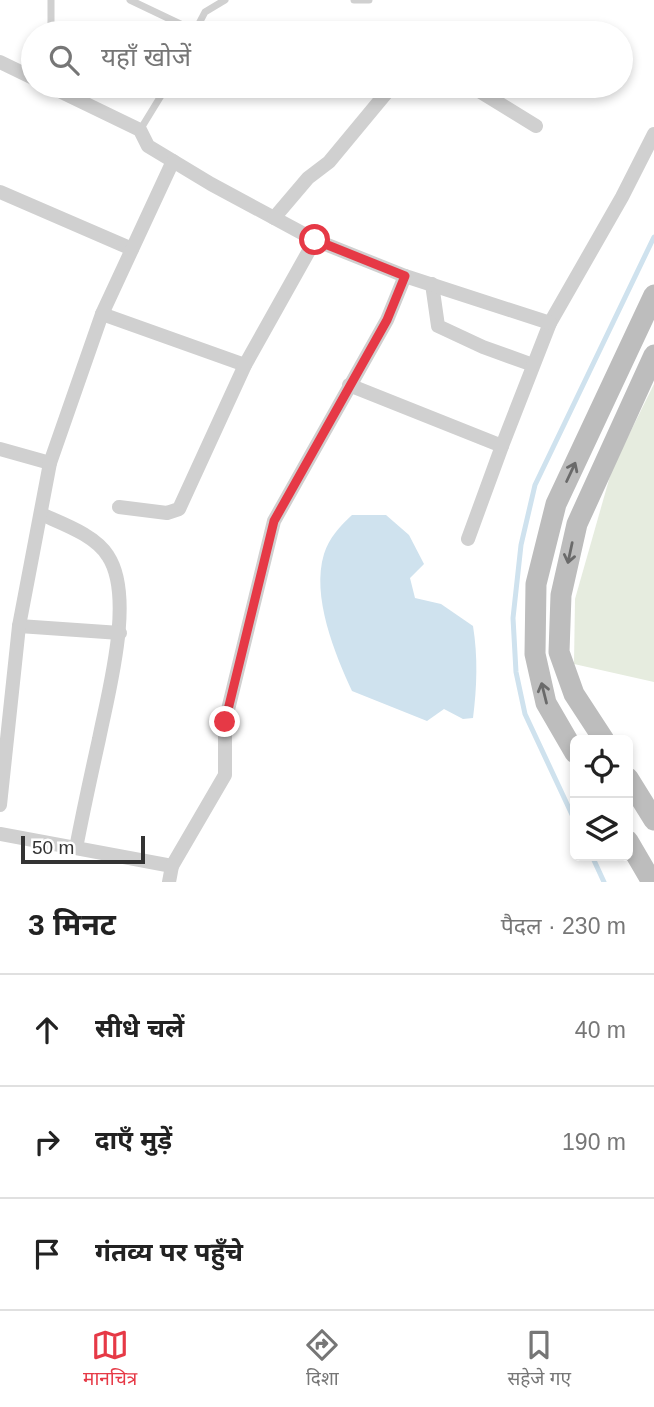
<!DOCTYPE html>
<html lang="hi">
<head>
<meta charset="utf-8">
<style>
  :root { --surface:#fff; --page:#f6f6f6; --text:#222; --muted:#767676; --line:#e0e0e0; --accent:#e63946 }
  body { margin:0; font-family:Helvetica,"Noto Sans Devanagari",sans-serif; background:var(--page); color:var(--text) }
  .controls { position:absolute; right:21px; bottom:21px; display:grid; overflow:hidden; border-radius:10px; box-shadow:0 4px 10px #0003 }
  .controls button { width:63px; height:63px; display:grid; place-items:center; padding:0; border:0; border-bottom:2px solid var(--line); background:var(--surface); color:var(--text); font:35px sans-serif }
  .scale { position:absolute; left:21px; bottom:18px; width:124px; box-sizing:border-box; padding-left:7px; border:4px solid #333; border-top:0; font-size:19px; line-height:24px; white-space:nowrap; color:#333; -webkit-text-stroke:5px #fff; paint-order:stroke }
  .stop { position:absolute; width:21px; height:21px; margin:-16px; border:5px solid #e63946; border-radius:50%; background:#fff }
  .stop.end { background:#e63946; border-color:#fff; box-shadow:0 2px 7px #0008 }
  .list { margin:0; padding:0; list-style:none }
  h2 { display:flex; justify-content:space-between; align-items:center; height:91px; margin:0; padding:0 28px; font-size:30px }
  h2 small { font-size:23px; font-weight:400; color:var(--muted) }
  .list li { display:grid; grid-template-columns:46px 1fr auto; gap:21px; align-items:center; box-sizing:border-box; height:112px; padding:0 28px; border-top:2px solid var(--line) }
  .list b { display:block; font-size:26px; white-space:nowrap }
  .list em { font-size:23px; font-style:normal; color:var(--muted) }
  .icon { flex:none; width:38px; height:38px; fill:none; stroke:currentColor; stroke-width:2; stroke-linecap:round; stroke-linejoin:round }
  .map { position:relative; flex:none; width:654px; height:882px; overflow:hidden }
  .search { position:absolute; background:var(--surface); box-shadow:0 4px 10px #0003; left:21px; right:21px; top:21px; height:77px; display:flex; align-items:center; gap:18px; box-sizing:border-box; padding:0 24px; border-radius:38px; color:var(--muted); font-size:26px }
  .sheet { height:427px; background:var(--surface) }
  nav { display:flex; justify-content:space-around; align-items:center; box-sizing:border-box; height:98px; border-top:2px solid var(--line); background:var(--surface); font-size:19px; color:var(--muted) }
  nav a { display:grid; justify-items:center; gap:4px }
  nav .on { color:var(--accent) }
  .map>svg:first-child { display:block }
</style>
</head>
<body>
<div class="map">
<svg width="654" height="882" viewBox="0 0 654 882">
  <rect width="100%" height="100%" fill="#fff"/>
  <polygon fill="#e6ecdf" points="654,384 654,682 574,664 575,599 612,469"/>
  <path fill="#cfe2ee" d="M 352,515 L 386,515 L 409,535 L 424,564 L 410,578 L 415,598 L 441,604 L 473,626 C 478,657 477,687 473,718 L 463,719 L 444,709 L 427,721 L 352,691 C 335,654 311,596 324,554 C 329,538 340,526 352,515 Z"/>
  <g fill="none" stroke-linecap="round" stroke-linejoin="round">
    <g stroke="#cfe2ee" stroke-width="5">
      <polyline points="575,821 525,714 516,672 513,618 521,545 535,485 654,237"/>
      <polyline points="592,856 604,882"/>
    </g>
    <g stroke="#d0d0d0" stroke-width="7">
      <polyline points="130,0 195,31"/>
      <polyline points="354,0 369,0"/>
      <polyline points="51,33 51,0"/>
      <polyline points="194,33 205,12 225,0"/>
      <polyline points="140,130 167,86"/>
    </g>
    <g stroke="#d0d0d0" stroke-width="14">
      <polyline points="0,62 33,78"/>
      <polyline points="49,86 140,130 148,146 211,184 315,240"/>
      <polyline points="471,86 536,126"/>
      <polyline points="0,192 132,249"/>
      <polyline points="274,218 308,178 329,162 392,86"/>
      <polyline points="432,284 438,326 483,347 533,365"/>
      <polyline points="102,314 245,365"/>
      <polyline points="349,385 502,446 468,539"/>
      <polyline points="502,446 550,323 622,197 654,134"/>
      <polyline points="0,449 50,463"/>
      <polyline points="119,507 167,513 179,509 245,365 315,240 405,276 550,323"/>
      <path d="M 41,514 C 63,524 95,535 108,556 C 135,597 108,693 99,739 C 91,775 83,812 76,848"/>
      <polyline points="19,626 120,633"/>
      <polyline points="0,805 19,626 50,463 102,314 173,161"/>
      <polyline points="0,834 172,866 169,882"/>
      <polyline points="172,866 225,775 225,722 274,521 387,320 405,276"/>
    </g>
    <g stroke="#bdbdbd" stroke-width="21">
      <polyline points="604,740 574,694 559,652 561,595 577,524 654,355"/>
      <polyline points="575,753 546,703 535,654 536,584 556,504 654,295"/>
      <polyline points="628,778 654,820"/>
      <polyline points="628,841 652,882"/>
    </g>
  </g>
  <defs><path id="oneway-shaft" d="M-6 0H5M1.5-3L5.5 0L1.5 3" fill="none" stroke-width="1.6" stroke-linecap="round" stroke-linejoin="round" transform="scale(1.75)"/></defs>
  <g stroke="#6a6a6a">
    <use href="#oneway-shaft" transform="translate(571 472) rotate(-65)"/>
    <use href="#oneway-shaft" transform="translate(570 553) rotate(102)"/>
    <use href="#oneway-shaft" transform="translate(544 693) rotate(-104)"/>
  </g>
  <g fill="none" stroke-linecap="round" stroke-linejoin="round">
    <polyline stroke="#e63946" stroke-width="9" points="225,722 274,521 387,320 405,276 315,240"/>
  </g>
</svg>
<div class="controls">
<button><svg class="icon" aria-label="locate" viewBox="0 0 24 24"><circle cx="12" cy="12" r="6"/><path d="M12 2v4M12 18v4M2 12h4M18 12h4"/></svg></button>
<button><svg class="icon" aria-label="layers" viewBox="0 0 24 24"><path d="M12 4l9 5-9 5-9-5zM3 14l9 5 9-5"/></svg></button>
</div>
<div class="scale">50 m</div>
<div class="stop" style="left:315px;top:240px"></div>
<div class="stop end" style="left:225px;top:722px"></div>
<div class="search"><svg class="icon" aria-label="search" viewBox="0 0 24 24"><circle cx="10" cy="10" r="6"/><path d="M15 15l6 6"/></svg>यहाँ खोजें</div>
</div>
<section class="sheet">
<h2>3 मिनट<small>पैदल · 230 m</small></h2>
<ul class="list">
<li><svg class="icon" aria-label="ahead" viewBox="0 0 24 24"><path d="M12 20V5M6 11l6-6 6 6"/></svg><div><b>सीधे चलें</b></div><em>40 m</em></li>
<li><svg class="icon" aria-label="right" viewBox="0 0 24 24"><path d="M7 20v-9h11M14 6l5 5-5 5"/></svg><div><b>दाएँ मुड़ें</b></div><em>190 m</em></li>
<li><svg class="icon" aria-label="arrive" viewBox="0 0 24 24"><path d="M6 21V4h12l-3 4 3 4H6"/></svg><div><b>गंतव्य पर पहुँचे</b></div></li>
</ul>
</section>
<nav>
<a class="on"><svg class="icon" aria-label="map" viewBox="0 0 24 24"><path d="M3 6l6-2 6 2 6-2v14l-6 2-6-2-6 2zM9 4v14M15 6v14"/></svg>मानचित्र</a>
<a><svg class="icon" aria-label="directions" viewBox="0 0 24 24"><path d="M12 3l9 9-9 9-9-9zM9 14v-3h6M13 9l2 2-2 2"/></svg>दिशा</a>
<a><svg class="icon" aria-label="saved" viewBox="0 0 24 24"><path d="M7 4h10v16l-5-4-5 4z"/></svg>सहेजे गए</a>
</nav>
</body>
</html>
